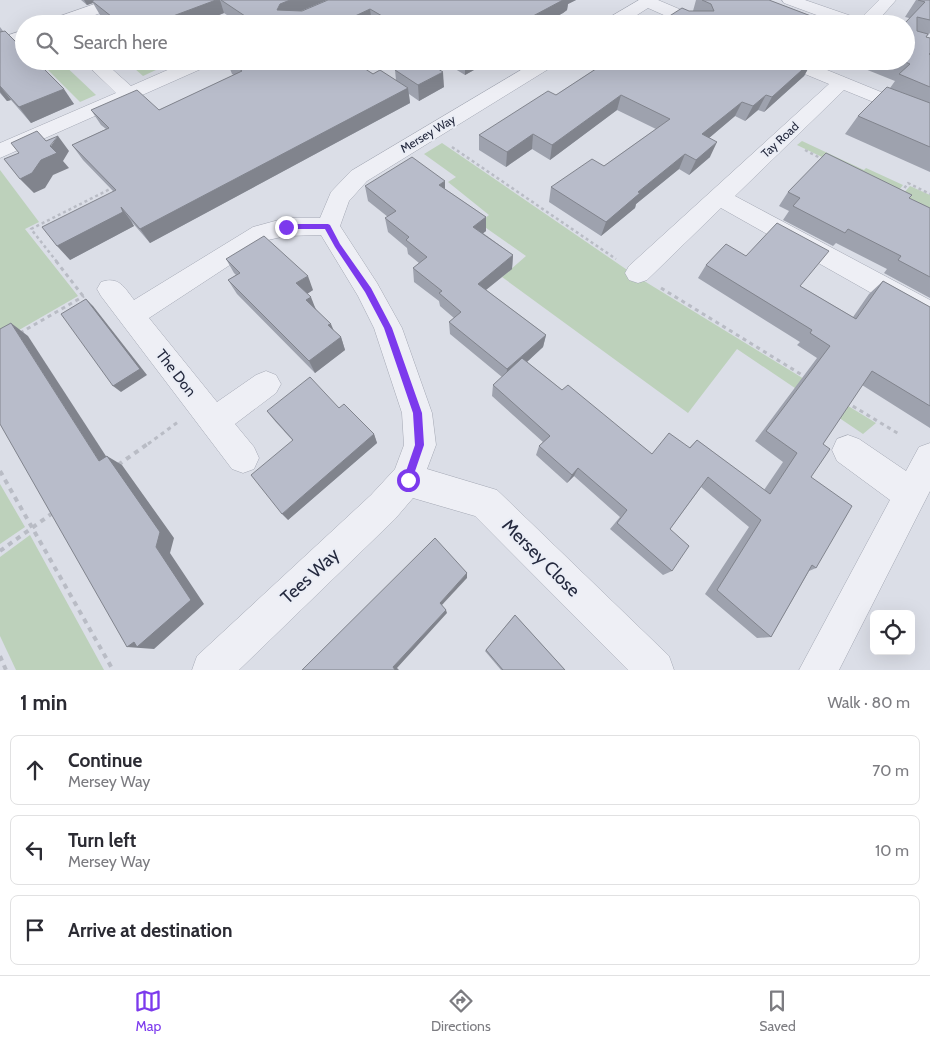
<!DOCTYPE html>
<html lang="en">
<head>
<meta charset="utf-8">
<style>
  :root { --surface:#fff; --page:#f2f2f3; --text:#2b2b33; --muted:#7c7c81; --line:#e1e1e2; --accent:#7c3aed }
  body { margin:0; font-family:Cabin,sans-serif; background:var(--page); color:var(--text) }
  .controls { position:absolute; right:15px; bottom:15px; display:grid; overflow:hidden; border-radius:8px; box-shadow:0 5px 20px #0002 }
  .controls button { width:45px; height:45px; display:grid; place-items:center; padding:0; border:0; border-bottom:1px solid var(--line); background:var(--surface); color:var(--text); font:25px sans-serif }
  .stop { position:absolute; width:15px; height:15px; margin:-11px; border:4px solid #7c3aed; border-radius:50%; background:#fff }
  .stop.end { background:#7c3aed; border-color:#fff; box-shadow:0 1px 5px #0008 }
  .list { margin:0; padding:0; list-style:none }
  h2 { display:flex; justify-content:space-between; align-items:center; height:65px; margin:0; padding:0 20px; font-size:21px }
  h2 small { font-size:16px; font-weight:400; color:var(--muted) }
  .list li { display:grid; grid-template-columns:32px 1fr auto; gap:15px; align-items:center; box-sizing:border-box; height:70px; margin:0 10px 10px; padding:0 10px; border:1px solid var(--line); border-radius:8px }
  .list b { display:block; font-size:19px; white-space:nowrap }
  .list p { margin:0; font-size:16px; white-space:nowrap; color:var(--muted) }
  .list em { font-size:16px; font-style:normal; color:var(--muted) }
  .icon { flex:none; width:28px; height:28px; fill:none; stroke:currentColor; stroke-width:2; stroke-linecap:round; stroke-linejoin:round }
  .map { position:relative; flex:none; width:930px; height:670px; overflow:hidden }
  .search { position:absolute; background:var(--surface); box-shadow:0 5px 20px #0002; left:15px; right:15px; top:15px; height:55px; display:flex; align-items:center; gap:12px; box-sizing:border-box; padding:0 18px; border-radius:28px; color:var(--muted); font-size:19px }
  .sheet { height:305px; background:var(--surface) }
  nav { display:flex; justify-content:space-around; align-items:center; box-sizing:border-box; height:70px; border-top:1px solid var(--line); background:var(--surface); font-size:14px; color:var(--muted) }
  nav a { display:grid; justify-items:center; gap:2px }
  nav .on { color:var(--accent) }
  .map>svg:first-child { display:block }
</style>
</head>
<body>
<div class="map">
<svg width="930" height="670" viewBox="0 0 930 670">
  <rect width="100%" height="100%" fill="#dbdee7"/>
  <g fill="#bdd1bb">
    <polygon points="39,61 60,61 96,95 80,102"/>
    <polygon points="126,61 146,61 156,70 143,76"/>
    <polygon points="802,141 864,170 866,168 903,185 897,193 797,145"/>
    <polygon points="442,143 636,276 876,423 863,434 737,349 688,413 502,277 526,256 479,223 489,215 448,182 456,177 424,154"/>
    <polygon points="0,170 39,222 25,229 78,296 0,341"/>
    <polygon points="910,186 930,195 930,208 902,195"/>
    <polygon points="0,484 25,527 0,544"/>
    <polygon points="30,535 104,670 16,670 0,636 0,557"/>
  </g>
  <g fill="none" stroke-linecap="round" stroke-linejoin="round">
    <defs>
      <g id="minor">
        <polygon points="106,0 129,0 127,3 71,24 47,24 49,20"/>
        <polygon points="639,0 658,0 705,20 707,24 684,24 648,8 623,24 603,24 605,20"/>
        <polygon points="782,0 805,0 860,19 879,0 896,0 875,24 841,24 784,3"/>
        <polygon points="24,30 24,41 0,49 0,38"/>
        <polygon points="83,61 103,61 131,86 188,61 213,61 210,65 0,158 0,143 116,93"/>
        <path d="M 536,61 L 558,61 L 555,65 L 367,181 L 349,201 L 340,226 L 377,283 L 402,328 L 432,413 L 436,445 L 427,469 L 497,490 L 669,656 L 674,670 L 628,670 L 475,516 L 413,498 L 395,519 L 239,670 L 192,670 L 197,656 L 371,495 L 395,469 L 404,445 L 402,413 L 374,328 L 358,296 L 321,235 L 286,236 L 268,240 L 149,318 L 217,402 L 256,375 L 266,371 L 276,375 L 281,384 L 276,393 L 235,424 L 254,447 L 259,458 L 254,469 L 243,473 L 232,469 L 101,296 L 97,289 L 101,282 C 119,276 124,287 134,300 L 253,227 L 286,218 L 320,218 L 331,192 L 351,171 Z"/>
        <polygon points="780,61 805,61 930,112 930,125 844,90 735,196 930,300 930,324 921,321 721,208 647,280 638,283 629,280 625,273 629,266 829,84 783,65"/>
        <polygon points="848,435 859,439 906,471 919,447 930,443 930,491 839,670 799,670 890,500 837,461 832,450 837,439"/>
      </g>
    </defs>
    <use href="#minor" stroke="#a4a8b4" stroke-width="1"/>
    <g stroke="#b9bcc5" stroke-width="2.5" stroke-dasharray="3 3" stroke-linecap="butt">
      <polyline points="452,147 616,259"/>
      <polyline points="805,150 824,160"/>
      <polyline points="901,193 908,183 930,194"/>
      <polyline points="57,262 31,229 114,187"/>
    </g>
    <g stroke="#b9bcc5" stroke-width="3" stroke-dasharray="4 4" stroke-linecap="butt">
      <polyline points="56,261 83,296"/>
      <polyline points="661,288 807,378"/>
      <polyline points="20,333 84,296"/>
      <polyline points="846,402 899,434"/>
      <polyline points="148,444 178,422"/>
    </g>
    <g stroke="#b9bcc5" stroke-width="4" stroke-dasharray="5 5" stroke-linecap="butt">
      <polyline points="118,465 149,443"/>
      <polyline points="0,471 113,670"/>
      <polyline points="0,551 54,512"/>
      <polyline points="0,656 6,670"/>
    </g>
    <use href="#minor" fill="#eeeff5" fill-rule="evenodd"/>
  </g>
  <g fill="#9ea2ae">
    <polygon points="81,0 327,0 301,11 302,11 328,0 576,0 568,4 567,10 563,13 543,24 240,24 224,13 197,24 110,24 100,15 93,3 87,5"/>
    <polygon points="696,0 769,0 832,24 689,11 693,11"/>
    <polygon points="916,0 930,0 930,33 926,37 930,38 930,172 845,134 858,116 890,88 895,81 865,69 870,61 906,61 909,18 905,17"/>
    <polygon points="0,27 3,31 74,104 31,123 11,100 7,101 0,93"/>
    <polygon points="227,61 353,61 373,74 396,80 395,70 444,87 419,101 409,94 410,103 150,243 131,221 134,226 70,260 113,191 83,160 72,145 106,129 101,125 91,110 159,110 234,75 232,74"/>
    <polygon points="442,61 490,61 465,75"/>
    <polygon points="608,61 820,61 817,64 812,62 804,76 764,112 758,110 745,121 735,116 709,138 710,157 689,175 679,169 636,204 635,208 601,236 549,202 551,187 604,166 656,129 617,110 550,160 532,149 506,167 479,150 479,135 556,95"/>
    <polygon points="365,186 445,189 486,217 486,231 483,233 513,255 512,269 486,290 546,335 543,347 527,362 562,390 652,454 689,448 697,440 764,490 783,462 755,441 817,358 797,345 800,342 698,278 706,265 800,286 853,317 869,294 883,281 930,307 930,428 862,385 823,444 811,477 816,568 809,571 771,637 757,638 705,594 749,527 701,487 670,529 672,571 663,575 610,529 620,517 574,476 567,483 536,455 539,446 543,442 492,396 493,385 502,377 450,334 449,322 454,318 440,306 439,301 414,282 413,268 419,263 408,254 407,248 388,232 385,218 388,217 368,201"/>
    <polygon points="788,192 909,198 930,208 930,298 884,273 887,269 836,243 833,246 783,220 789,211 779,206"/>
    <polygon points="226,259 313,290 307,294 316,309 334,331 341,337 345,350 315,373 237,294 228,280 236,275 234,273"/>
    <polygon points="339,408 374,434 377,443 288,520 293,441 274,420 267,411"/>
    <polygon points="515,615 565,670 501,670 485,651"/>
  </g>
  <g fill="#81848d">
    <polygon points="84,0 101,0 92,1 93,3 87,5"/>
    <polygon points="216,0 220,0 224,13 197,24 167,24 165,19"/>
    <polygon points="290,0 327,0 284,18 277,10 280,4"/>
    <polygon points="563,0 576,0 568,4 567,10 563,13 543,24 518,24"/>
    <polygon points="370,9 372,24 338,24"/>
    <polygon points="393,19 394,24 390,24 389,20"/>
    <polygon points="465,61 490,61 465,75"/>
    <polygon points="812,61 804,76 764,112 772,97"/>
    <polygon points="443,72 444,87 419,101 418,85"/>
    <polygon points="0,86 11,100 7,101 0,92"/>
    <polygon points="408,88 410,103 150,243 140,229"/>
    <polygon points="64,89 74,104 31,123 19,107"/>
    <polygon points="621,95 617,110 550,160 552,145"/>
    <polygon points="766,95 758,110 745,121 753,106"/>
    <polygon points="742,102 735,116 696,149 702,134"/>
    <polygon points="533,134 532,149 506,167 507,152"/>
    <polygon points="58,136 69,151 63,161 69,168 53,175 45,188 34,193 20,179 41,160"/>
    <polygon points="717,142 710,157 689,175 696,160"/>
    <polygon points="685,154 679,169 636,204 635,208 601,236 606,222 638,192"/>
    <polygon points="445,181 445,195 439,185"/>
    <polygon points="121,207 131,221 134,226 70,260 57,246"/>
    <polygon points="486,217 486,231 473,241 473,227"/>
    <polygon points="513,255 512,269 477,297 478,284"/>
    <polygon points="308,276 313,290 302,297 296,283"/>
    <polygon points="311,297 316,310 306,300"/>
    <polygon points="86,299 93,306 147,375 121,392 113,386"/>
    <polygon points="11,323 28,336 115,470 99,461"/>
    <polygon points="331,324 336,336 328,325"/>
    <polygon points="546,335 543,347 506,381 507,369"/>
    <polygon points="341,337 345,350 315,373 309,361"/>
    <polygon points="374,434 377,443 288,520 282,514"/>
    <polygon points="107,456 122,465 174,538 170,553 204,604 154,649 127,647 156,547"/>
    <polygon points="578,468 574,476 567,483 572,475"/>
    <polygon points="467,573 467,578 441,606 440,603"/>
    <polygon points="446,610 447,613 397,668 399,670 395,670 393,667"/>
  </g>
  <g fill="#b8bcca" stroke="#81848d">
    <polygon points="94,0 216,0 165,19 171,24 121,24 92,1"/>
    <polygon points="221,0 290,0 280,4 277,10 302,11 328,0 563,0 518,24 402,24 393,19 389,20 370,9 338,24 257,24"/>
    <polygon points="702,0 769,0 832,24 657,24 682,8 689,11 714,11 711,4"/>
    <polygon points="918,0 930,0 930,20 917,17 917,31 928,34 926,37 930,38 930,53 929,54 930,55 930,87 899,74 910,64 903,61 906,61 906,24 904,24 925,2"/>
    <polygon points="5,31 24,50 24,61 34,61 42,69 43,68 64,89 19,107 0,86 0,32"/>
    <polygon points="229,61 353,61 373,74 380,70 408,88 140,229 121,207 123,212 57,246 42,227 116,190 72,145 109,128 91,110 137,90 159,110 242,71"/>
    <polygon points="413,61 425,61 443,72 418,85 395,70"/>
    <polygon points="608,61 812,61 772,97 766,95 753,106 742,102 702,134 717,142 696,160 685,154 638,192 640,193 606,222 551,187 592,159 604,166 670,119 621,95 552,145 533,134 507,152 479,135 548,91 556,95"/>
    <polygon points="887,87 930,103 930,147 858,116"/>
    <polygon points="37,131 46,141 58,136 50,146 57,153 41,160 32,173 20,179 4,159 19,153 11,143"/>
    <polygon points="826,153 912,195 909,198 930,208 930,277 898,260 901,256 848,229 845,233 793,206 800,198 788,192"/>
    <polygon points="412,157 445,181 439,185 486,217 473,227 513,255 478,284 546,335 507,369 449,322 461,312 439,293 442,291 413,268 427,257 406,240 409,237 385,218 396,211 365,186"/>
    <polygon points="777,223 829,251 800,286 856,319 883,281 930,307 930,406 872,371 823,444 830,449 811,477 852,506 816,568 812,565 771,637 717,590 761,520 708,477 670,529 689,546 672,571 617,523 627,510 578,468 572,475 539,446 550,436 493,385 522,358 562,390 568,385 652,454 669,433 690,448 697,440 770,494 797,453 766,431 830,346 810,333 812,330 706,265 726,244 746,256"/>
    <polygon points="264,236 308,276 296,283 311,297 306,300 331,324 328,325 341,337 309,361 228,280 240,273 226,259"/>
    <polygon points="86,299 140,369 113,386 61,314"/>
    <polygon points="11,323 99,461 107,456 160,532 156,547 191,600 137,647 134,642 127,647 0,424 0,329"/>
    <polygon points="310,377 339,408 344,404 374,434 282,514 251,475 293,440 267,411"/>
    <polygon points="435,538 467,573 440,603 446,610 393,667 395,670 302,670"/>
    <polygon points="515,615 565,670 503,670 486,650"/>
  </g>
  <polygon fill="#7c3aed" points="328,224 330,225 340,244 371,288 392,328 422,413 424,445 412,480 408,485 403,480 415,445 413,413 384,328 365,292 335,247 325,229 286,229 283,227 286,224"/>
  <g text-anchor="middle" stroke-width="4" stroke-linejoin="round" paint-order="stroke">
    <g font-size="12" fill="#24293e" stroke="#eaedf5">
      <text transform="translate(428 134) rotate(-31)" y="4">Mersey Way</text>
      <text transform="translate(780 140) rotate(-43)" y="4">Tay Road</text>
    </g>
    <g font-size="15" fill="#24293e" stroke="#eaedf5">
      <text transform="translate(176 373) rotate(52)" y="5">The Don</text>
    </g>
    <g font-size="18" fill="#24293e" stroke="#eaedf5">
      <text transform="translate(541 558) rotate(45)" y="6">Mersey Close</text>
      <text transform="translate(310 576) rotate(-43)" y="6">Tees Way</text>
    </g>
  </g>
</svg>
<div class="controls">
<button><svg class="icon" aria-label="locate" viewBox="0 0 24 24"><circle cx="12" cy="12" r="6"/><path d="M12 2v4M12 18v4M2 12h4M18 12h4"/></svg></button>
</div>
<div class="stop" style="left:408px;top:480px"></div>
<div class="stop end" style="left:286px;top:227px"></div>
<div class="search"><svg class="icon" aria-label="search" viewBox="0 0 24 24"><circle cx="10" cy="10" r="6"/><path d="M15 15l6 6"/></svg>Search here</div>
</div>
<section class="sheet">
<h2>1 min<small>Walk · 80 m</small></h2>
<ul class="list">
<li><svg class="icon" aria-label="ahead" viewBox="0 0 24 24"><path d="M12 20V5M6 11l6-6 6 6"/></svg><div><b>Continue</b><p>Mersey Way</p></div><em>70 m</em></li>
<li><svg class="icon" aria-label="left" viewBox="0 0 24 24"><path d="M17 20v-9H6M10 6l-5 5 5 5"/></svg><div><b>Turn left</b><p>Mersey Way</p></div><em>10 m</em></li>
<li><svg class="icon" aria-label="arrive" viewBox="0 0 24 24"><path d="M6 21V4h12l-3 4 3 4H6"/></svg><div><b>Arrive at destination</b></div></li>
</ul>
</section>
<nav>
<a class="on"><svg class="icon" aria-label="map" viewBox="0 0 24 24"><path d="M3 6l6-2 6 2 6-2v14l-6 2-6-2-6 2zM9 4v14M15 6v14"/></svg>Map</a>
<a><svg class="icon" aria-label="directions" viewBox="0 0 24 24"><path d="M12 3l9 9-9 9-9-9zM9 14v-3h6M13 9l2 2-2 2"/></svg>Directions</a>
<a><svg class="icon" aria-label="saved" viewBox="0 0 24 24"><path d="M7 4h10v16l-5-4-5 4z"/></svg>Saved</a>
</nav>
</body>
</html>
